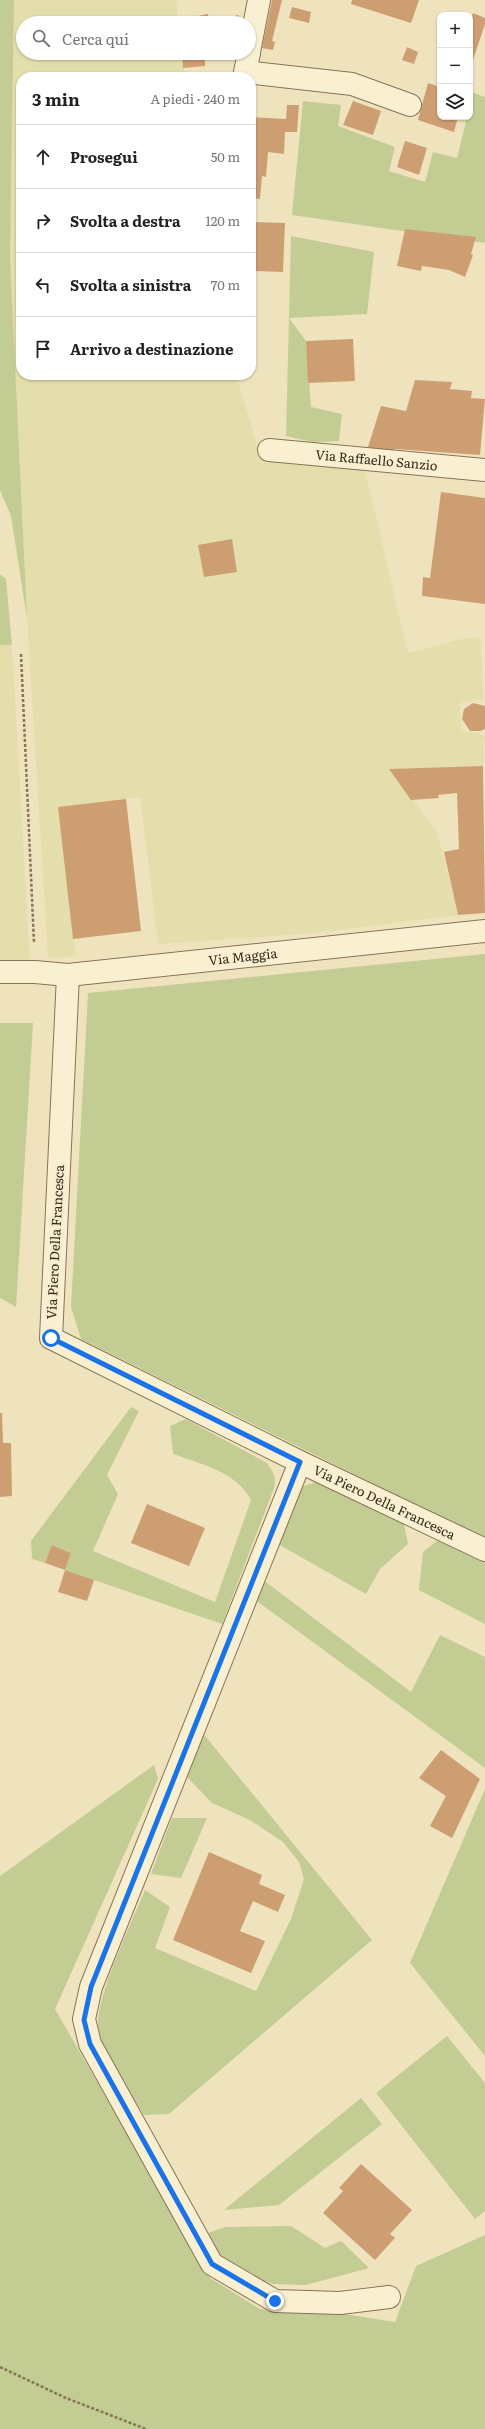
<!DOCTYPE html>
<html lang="it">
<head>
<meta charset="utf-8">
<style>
  :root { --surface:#fff; --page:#f2f2f2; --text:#222; --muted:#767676; --line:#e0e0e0 }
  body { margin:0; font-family:Literata,serif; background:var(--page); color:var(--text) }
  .controls { position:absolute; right:12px; top:12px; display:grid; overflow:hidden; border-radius:8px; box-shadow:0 1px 3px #0004 }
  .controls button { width:36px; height:36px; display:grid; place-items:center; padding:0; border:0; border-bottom:1px solid var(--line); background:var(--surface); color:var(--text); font:20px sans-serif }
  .stop { position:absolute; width:12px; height:12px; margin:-9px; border:3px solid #1a73e8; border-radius:50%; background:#fff }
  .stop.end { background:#1a73e8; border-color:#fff; box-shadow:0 1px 4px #0008 }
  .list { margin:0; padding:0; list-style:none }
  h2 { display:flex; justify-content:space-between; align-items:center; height:52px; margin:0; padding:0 16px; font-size:17px }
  h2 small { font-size:13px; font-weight:400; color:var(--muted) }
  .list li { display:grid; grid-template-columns:26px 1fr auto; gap:12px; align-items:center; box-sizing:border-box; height:64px; padding:0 16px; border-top:1px solid var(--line) }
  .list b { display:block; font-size:15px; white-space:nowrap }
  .list em { font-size:13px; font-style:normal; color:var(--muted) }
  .icon { flex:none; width:22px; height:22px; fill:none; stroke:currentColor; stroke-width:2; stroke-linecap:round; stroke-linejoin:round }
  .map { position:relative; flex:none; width:485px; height:2429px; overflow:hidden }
  .search { position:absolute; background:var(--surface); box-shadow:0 1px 3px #0004; left:16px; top:16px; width:240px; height:44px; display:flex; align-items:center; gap:10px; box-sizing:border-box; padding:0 14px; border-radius:22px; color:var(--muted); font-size:15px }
  .panel { position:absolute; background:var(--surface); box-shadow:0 1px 3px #0004; left:16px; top:72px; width:240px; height:308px; border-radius:16px }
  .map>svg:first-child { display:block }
</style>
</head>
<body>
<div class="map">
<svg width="485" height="2429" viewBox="0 0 485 2429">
  <rect width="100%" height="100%" fill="#efe3be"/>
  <g fill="#e4deac">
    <polygon points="14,0 176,0 179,23 23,23 23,53 182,53 185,77 21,77 21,375 236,375 261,458 365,470 408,653 462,639 480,637 484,699 460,703 461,730 485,736 483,766 389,769 437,831 458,915 315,933 158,944 140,797 126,799 73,939 77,956 48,958 27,618 10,258"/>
    <polygon points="0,645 12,645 30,961 0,962"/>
  </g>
  <g fill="#c3cc93">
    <polygon points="0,0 14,0 10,258 27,618 11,516 0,490"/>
    <polygon points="471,92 485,97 485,243 292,215 303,101 341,105 338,126 395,147 389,171 425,182 433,152 457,158 467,117 470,117"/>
    <polygon points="291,236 374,252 367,314 289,318 306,341 311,407 342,414 339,441 312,442 286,436"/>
    <polygon points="0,574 6,579 12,645 0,645"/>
    <polygon points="485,954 485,1539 81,1339 71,1307 88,993"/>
    <polygon points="0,1023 33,1023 16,1307 0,1298"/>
    <path d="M 131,1407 L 139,1411 L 107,1475 L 118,1494 L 93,1551 L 215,1602 L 251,1500 C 237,1472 201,1464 173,1454 L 170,1426 L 186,1419 L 267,1463 C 274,1473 277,1479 273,1491 L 222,1624 L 65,1570 L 71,1553 L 53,1545 L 45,1563 L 32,1559 L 31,1541 Z"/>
    <polygon points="316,1482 404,1524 408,1544 380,1569 366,1594 276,1543 300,1487"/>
    <polygon points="439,1539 485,1561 485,1624 419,1590 423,1552"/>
    <polygon points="262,1579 411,1692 440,1635 485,1657 485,1768 254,1599"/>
    <path d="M 202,1732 L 372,1940 L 169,2114 L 144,2115 C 130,2091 101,2055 98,2027 C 96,1996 132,1922 145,1890 L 170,1907 L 155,1948 L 256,1991 L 291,1919 L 304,1879 L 299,1862 L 283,1842 L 250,1820 L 212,1803 L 186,1776 Z"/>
    <polygon points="154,1765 158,1779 55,2009 210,2278 260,2309 338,2313 395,2322 416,2266 485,2235 485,2429 0,2429 0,1876"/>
    <polygon points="485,1789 485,2056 410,1963"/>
    <polygon points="172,1818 207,1818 181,1878 151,1874"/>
    <polygon points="447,2036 485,2083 485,2211 475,2219 376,2093"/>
    <polygon points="361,2098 382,2124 279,2205 224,2210"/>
    <polygon points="291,2226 325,2248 341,2241 369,2268 306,2285 273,2284 253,2278 224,2260 205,2234 225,2227"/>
  </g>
  <g fill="#ce9e73">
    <polygon points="272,0 282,0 272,41 275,42 273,50 262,48"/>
    <polygon points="352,0 419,0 411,23 351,4"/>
    <polygon points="292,7 311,12 309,23 289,18"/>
    <polygon points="473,13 485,18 485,24 470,69 470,22"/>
    <polygon points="208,14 209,21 239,15 240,23 179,23 178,20"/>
    <polygon points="407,47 418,52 414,64 402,60"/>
    <polygon points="182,53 218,53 218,54 205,56 205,66 183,68"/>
    <polygon points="428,83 440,87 440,117 458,117 454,132 418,120"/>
    <polygon points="353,101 381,111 373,135 343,125"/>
    <polygon points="287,105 299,105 297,132 285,132 284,154 268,152 266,177 262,176 260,199 251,198 251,117 286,119"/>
    <polygon points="405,141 427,148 419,175 397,167"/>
    <polygon points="251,222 285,223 283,272 255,271 254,278 251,278"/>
    <polygon points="405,229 476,237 471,254 473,255 465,277 449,270 422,266 421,271 397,266"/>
    <polygon points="353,339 355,381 308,383 306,341"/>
    <polygon points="415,380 452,382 450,389 472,391 471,398 485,399 480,455 395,449 392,456 372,450 368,447 381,406 406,411"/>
    <polygon points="441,492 485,498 485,604 422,596 423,577 430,578"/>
    <polygon points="232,539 237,572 204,577 198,545"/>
    <polygon points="473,703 485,706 485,729 480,731 470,731 462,719 464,709"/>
    <polygon points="483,766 485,913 458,915 444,852 459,849 457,793 438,795 439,798 411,800 389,769"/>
    <polygon points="126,799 141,931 73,939 58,807"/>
    <polygon points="0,1413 2,1413 3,1443 11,1443 12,1496 0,1497"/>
    <polygon points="147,1504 205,1528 189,1566 131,1543"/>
    <polygon points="52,1545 71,1553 65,1570 45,1563"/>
    <polygon points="65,1570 94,1580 87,1601 58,1592"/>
    <polygon points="441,1750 480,1779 452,1838 430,1826 446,1796 419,1778"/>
    <polygon points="209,1852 262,1875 259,1884 285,1895 278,1912 253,1901 240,1931 265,1941 251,1973 173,1940"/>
    <polygon points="361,2164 412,2210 390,2234 395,2238 375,2260 323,2213 343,2191 339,2188"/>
  </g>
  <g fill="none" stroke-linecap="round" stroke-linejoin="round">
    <defs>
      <g id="minor">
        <polyline points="249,52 259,0"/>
        <polyline points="249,53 245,72 352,84 410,105"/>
        <path id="s1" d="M 269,450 L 485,470"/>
        <path id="s2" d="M 0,972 L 35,972 L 68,975 L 485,931"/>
        <path id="s3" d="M 68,975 L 51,1338 L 300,1462 L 485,1550"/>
        <polyline points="300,1462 91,1987 84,2019 90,2044 212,2264 275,2301 340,2303 389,2297"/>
      </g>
    </defs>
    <use href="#minor" stroke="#877357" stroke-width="24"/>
    <g stroke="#877357" stroke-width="2.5" stroke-dasharray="3 2" stroke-linecap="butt">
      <polyline points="21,654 34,943"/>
      <polyline points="0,2367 66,2398 146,2429"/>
    </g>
    <use href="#minor" stroke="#f9f0d2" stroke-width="22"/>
  </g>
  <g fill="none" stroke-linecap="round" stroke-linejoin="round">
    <polyline stroke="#1a73e8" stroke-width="5" points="51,1338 300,1462 91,1987 84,2020 90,2044 212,2264 275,2301"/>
  </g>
  <g text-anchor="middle" stroke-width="4" stroke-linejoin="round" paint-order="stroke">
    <g font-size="13" fill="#362a1c" stroke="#f6ecce">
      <text dy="5" stroke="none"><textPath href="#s1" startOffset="108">Via Raffaello Sanzio</textPath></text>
      <text dy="5" stroke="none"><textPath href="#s2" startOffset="244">Via Maggia</textPath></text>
      <text transform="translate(55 1242) rotate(-87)" y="5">Via Piero Della Francesca</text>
      <text dy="5" stroke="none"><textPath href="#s3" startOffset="735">Via Piero Della Francesca</textPath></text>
    </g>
  </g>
</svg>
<div class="controls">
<button>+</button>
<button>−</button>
<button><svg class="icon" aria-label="layers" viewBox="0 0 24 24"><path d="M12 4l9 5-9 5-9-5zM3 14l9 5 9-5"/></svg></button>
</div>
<div class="stop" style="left:51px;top:1338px"></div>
<div class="stop end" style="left:275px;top:2301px"></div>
<div class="search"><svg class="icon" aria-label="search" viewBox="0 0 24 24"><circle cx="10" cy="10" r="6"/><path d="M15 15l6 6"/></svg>Cerca qui</div>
<section class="panel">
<h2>3 min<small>A piedi · 240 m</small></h2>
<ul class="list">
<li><svg class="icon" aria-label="ahead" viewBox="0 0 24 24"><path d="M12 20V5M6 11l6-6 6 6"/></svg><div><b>Prosegui</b></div><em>50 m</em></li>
<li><svg class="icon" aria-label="right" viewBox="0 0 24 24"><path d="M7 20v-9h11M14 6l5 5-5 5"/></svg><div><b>Svolta a destra</b></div><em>120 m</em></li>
<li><svg class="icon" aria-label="left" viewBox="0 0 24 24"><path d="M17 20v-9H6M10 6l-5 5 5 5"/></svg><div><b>Svolta a sinistra</b></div><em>70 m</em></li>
<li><svg class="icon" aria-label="arrive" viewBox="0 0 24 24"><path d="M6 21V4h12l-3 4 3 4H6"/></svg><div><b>Arrivo a destinazione</b></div></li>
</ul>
</section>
</div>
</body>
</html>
